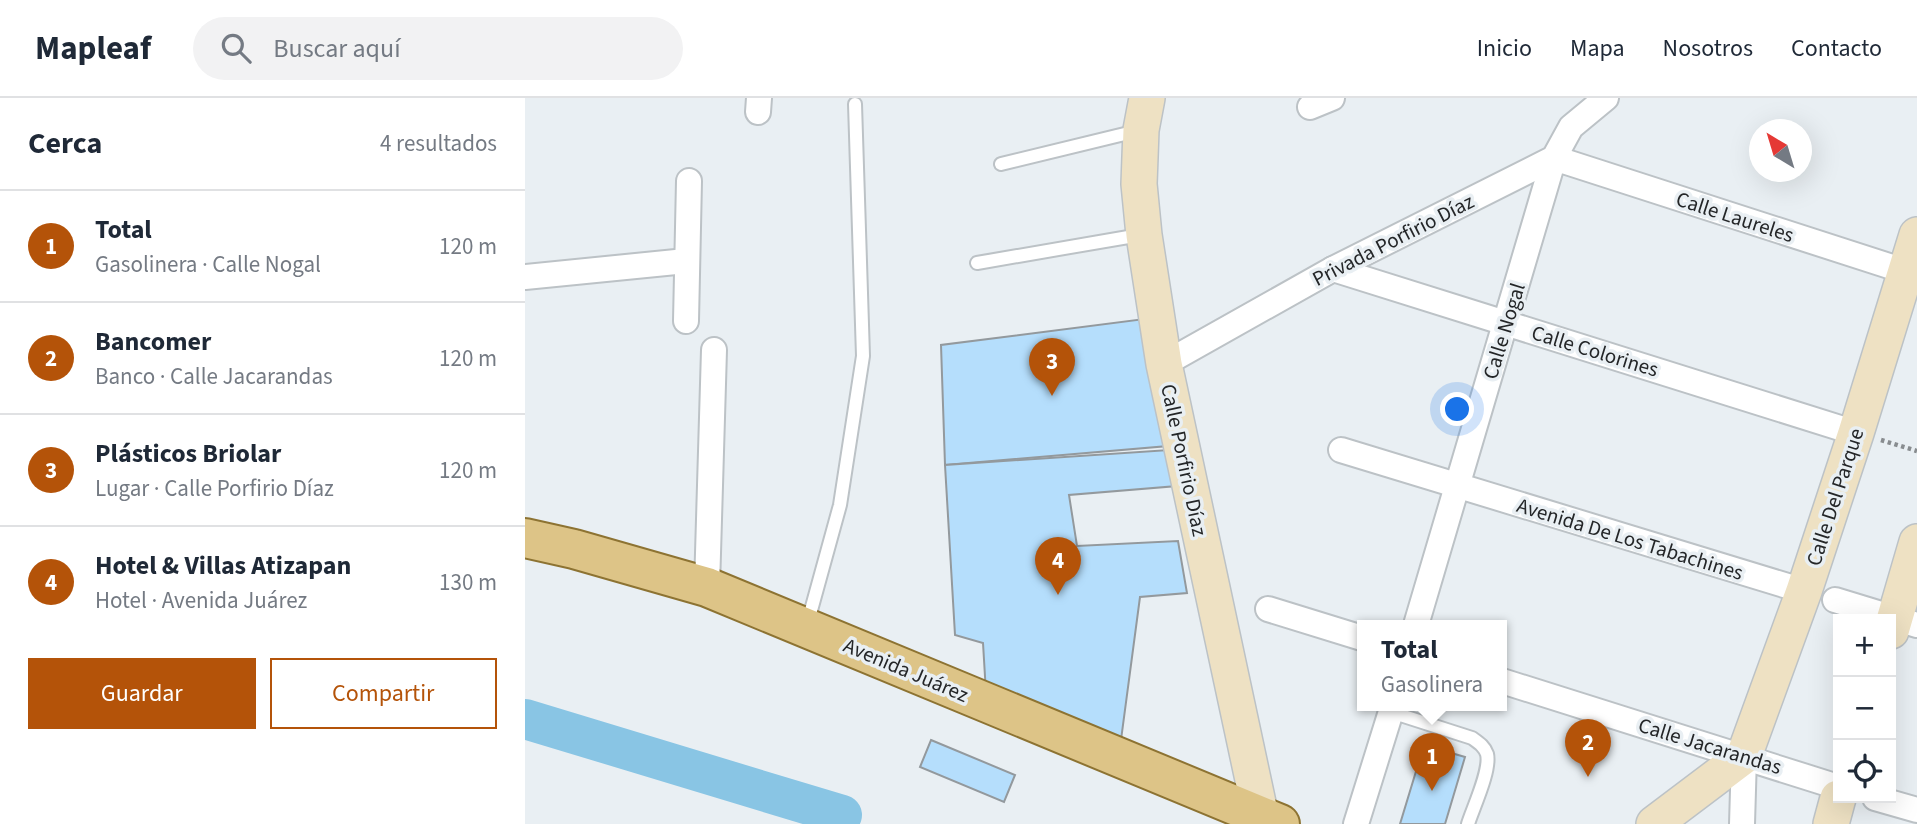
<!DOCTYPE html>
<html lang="es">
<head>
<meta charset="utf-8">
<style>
  :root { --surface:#fff; --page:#f2f2f3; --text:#1f2937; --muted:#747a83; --line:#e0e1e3; --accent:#b45309 }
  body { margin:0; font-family:"Source Sans 3",sans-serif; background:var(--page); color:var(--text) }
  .controls { position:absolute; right:21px; bottom:21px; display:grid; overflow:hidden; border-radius:0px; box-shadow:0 7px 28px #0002 }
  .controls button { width:63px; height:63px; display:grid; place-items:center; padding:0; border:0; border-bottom:2px solid var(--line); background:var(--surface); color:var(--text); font:35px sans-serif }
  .compass { position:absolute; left:1224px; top:21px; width:63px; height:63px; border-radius:50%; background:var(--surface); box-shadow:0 7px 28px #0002; rotate:322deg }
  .you { position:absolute; left:933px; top:312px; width:24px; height:24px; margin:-18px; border:5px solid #fff; border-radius:50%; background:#1a73e8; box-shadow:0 0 0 10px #1a73e833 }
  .badge { display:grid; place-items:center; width:46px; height:46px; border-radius:50%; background:var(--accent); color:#fff; font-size:23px; font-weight:700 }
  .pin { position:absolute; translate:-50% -58px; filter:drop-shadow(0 2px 4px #0008) }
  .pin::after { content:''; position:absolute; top:37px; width:24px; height:21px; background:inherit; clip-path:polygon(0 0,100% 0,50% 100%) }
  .popup { position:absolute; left:832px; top:522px; width:150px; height:91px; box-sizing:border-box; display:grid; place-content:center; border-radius:0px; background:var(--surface); filter:drop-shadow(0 2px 5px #0005); font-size:23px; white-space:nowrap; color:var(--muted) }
  .popup b { font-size:26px; color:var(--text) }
  .popup::after { content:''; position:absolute; left:50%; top:100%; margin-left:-14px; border:14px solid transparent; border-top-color:var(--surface) }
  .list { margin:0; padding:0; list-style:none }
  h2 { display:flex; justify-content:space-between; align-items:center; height:91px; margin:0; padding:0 28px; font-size:30px }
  h2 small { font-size:23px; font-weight:400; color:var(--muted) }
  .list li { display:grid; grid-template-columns:46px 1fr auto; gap:21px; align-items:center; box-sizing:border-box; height:112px; padding:0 28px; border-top:2px solid var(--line) }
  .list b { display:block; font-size:26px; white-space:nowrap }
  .list p { margin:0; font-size:23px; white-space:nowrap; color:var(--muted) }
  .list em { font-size:23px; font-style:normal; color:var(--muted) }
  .actions { display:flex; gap:14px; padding:21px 28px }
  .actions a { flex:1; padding:16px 0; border:2px solid var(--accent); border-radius:0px; text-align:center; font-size:24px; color:var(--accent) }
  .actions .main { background:var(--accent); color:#fff }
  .icon { flex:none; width:38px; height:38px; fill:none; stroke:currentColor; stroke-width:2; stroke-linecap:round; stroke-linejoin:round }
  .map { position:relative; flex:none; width:1392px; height:726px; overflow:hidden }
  header { display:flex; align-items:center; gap:42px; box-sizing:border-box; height:98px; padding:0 35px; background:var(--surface); border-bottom:2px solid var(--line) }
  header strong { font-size:33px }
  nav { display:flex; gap:38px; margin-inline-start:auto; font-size:24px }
  .search { width:490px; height:63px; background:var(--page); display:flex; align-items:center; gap:18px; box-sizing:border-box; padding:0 24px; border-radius:38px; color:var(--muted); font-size:26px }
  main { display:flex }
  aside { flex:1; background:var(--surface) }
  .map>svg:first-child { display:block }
</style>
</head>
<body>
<header>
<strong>Mapleaf</strong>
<div class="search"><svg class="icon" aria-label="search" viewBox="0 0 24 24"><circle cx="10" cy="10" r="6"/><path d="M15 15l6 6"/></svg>Buscar aquí</div>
<nav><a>Inicio</a><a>Mapa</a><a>Nosotros</a><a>Contacto</a></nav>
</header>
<main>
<aside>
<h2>Cerca<small>4 resultados</small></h2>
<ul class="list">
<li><span class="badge">1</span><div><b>Total</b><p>Gasolinera · Calle Nogal</p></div><em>120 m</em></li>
<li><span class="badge">2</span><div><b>Bancomer</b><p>Banco · Calle Jacarandas</p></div><em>120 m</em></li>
<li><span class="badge">3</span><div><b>Plásticos Briolar</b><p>Lugar · Calle Porfirio Díaz</p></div><em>120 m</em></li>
<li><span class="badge">4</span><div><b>Hotel &amp; Villas Atizapan</b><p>Hotel · Avenida Juárez</p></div><em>130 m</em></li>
</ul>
<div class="actions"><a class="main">Guardar</a><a>Compartir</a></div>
</aside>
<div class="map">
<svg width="1392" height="726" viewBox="0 0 1392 726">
  <rect width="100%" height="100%" fill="#e9eff3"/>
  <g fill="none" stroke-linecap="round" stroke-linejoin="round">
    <polyline stroke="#89c5e4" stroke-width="40" points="0,621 317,717"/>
  </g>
  <g fill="#b5defc" stroke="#93999d" stroke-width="2">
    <polygon points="627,220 643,348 420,367 416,247"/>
    <polygon points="644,352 652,388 544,397 552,448 653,443 662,495 615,499 596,642 461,595 458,545 430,537 420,367"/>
    <polygon points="406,642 490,677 479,704 395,669"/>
    <polygon points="899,647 940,659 920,726 875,726"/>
  </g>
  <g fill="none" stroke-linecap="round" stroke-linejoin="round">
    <defs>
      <g id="lane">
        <polyline points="476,66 612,33"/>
        <polyline points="452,165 615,137"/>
        <polyline points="282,527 315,407 338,258 330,6"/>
        <path d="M 866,614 L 947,640 C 954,645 959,648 962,656 C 966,672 948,710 943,726"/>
      </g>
      <g id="street">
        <polyline points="785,9 807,0"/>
        <polyline points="233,14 234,0"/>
        <polyline points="808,171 1331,335"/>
        <polyline points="0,179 161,163"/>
        <polyline points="161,223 164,83"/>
        <polyline points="639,266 808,171 1029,60 1046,29 1081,0"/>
        <polyline points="816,352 1279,493"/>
        <polyline points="182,489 189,252"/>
        <polyline points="1310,502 1392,527"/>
        <polyline points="743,511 837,540"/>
        <polyline points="891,527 1029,60 1392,177"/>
        <polyline points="977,583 1313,689"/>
        <polyline points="1350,700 1392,712"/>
        <polyline points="831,726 868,607"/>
        <polyline points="1217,726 1219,658"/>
      </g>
      <g id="secondary">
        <polyline points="622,0 616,32 614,86 619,137 639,266 736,719"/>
        <polyline points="1366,533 1392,444"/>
        <polyline points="1129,726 1219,658 1279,493 1331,335 1392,137"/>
        <polyline points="1306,726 1313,700"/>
      </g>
      <polyline id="primary" points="0,440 49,451 182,489 755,726"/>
    </defs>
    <use href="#lane" stroke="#bcc2c6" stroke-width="16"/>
    <use href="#street" stroke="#bcc2c6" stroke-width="28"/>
    <use href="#secondary" stroke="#bcc2c6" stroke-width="38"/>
    <use href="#primary" stroke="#8d7332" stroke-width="42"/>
    <polyline stroke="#888c8f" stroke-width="4.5" stroke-dasharray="3.5 3.5" stroke-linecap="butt" points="1356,342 1392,353"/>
    <use href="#lane" stroke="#fff" stroke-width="12"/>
    <use href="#street" stroke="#fff" stroke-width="24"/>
    <use href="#secondary" stroke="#eee1c3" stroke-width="35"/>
    <use href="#primary" stroke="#ddc487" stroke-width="38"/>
  </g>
  <g text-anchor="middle" stroke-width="7" stroke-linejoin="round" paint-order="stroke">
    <g font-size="21" fill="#242628" stroke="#e9eff3">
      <text transform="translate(1210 119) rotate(18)" y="7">Calle Laureles</text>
      <text transform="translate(868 142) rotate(-27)" y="7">Privada Porfirio Díaz</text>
      <text transform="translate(979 233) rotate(-73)" y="7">Calle Nogal</text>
      <text transform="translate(1070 253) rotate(17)" y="7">Calle Colorines</text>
      <text transform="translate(659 362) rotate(78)" y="7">Calle Porfirio Díaz</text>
      <text transform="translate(1310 399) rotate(-72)" y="7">Calle Del Parque</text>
      <text transform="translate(1105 441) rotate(17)" y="7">Avenida De Los Tabachines</text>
      <text transform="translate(381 572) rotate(23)" y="7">Avenida Juárez</text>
      <text transform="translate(1185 648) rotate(17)" y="7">Calle Jacarandas</text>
    </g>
  </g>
</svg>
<div class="controls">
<button>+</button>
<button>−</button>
<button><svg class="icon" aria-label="locate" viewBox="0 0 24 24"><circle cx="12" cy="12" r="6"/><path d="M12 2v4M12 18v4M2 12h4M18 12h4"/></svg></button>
</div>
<svg class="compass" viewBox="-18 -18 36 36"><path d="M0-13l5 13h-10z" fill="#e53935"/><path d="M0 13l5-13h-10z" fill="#747a83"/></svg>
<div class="you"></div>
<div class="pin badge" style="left:907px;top:693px">1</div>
<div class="popup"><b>Total</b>Gasolinera</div>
<div class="pin badge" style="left:1063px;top:679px">2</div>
<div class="pin badge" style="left:527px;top:298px">3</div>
<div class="pin badge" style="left:533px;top:497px">4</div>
</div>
</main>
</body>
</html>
